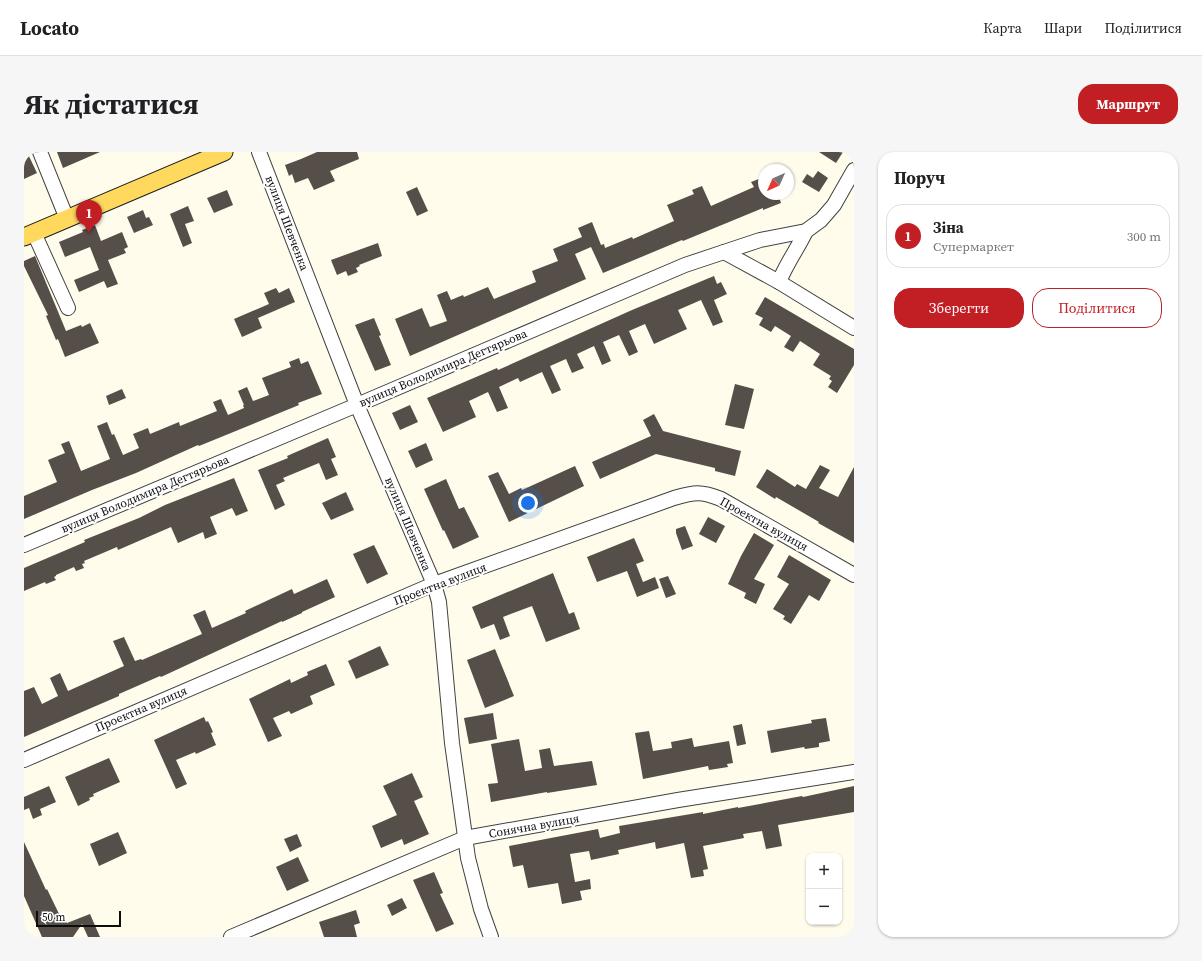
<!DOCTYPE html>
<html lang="uk">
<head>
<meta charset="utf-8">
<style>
  :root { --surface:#fff; --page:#f6f6f6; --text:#202124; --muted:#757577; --line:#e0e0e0; --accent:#c21f25 }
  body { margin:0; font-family:"Source Serif 4",serif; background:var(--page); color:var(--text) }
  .controls { position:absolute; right:12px; bottom:12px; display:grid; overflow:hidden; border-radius:8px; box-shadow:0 1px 3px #0004 }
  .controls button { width:36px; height:36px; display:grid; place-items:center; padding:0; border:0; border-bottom:1px solid var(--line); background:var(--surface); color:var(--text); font:20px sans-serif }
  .compass { position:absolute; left:734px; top:12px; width:36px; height:36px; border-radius:50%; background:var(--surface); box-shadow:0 1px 3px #0004; rotate:225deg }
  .scale { position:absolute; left:12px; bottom:10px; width:85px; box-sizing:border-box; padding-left:4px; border:2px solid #0d0d0d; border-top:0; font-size:11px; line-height:14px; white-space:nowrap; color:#0d0d0d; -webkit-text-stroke:3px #fff; paint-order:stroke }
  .you { position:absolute; left:504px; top:351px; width:14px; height:14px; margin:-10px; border:3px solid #fff; border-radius:50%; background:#1a73e8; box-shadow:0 0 0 6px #1a73e833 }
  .badge { display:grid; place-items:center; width:26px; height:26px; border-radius:50%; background:var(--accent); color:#fff; font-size:13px; font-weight:700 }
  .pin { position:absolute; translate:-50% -33px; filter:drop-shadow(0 1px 2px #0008) }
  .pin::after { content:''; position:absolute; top:21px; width:14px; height:12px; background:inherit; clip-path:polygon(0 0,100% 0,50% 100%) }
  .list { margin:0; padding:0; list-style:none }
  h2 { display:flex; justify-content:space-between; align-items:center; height:52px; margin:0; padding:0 16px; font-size:17px }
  h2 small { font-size:13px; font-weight:400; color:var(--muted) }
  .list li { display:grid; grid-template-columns:26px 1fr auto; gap:12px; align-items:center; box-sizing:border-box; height:64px; margin:0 8px 8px; padding:0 8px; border:1px solid var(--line); border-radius:16px }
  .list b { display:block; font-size:15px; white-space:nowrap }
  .list p { margin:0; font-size:13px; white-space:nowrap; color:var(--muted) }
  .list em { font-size:13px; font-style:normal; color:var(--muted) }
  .actions { display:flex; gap:8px; padding:12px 16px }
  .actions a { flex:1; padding:9px 0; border:1px solid var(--accent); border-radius:16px; text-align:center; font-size:14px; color:var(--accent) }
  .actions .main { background:var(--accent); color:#fff }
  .map { position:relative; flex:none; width:830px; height:785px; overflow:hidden; border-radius:16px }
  header { display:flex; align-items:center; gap:24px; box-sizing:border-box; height:56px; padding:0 20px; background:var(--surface); border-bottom:1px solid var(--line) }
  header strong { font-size:19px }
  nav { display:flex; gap:22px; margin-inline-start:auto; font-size:14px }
  .intro { display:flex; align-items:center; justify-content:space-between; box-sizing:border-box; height:96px; padding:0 24px }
  h1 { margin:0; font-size:28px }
  .button { padding:10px 18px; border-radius:16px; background:var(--accent); color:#fff; font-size:14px; font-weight:700 }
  main { display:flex; gap:24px; padding:0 24px }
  aside { flex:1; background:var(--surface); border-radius:16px; box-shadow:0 1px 3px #0004 }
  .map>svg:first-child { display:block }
</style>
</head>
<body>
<header>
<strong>Locato</strong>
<nav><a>Карта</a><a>Шари</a><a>Поділитися</a></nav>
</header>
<div class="intro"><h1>Як дістатися</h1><a class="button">Маршрут</a></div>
<main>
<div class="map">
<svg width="830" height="785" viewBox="0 0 830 785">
  <rect width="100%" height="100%" fill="#fffcec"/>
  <g fill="#564e49">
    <polygon points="0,0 3,0 13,21 0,27"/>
    <polygon points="33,0 76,0 39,16"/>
    <polygon points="293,0 333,0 335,7 306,19 311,29 290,38 284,26 271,31 268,22 265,24 261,13 277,7"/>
    <polygon points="795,0 819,0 812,11"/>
    <polygon points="794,19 804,26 795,40 778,30 783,22 789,26"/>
    <polygon points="740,25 740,42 754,42 757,51 739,58 739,56 659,89 658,88 579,121 567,95 551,102 562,127 386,204 371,167 398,156 406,175 423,169 413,143 423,139 427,148 439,143 440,145 464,135 470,147 512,130 508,119 534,109 529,97 558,85 554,76 568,70 577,93 580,92 581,96 608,85 609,87 650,69 643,53 670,42 668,38 678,34 687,54 730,35 727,30"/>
    <polygon points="393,35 404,59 393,64 382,40"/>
    <polygon points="203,38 209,53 190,61 183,46"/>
    <polygon points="164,54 170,69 161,72 168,91 159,95 146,62"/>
    <polygon points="119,58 122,66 125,65 129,73 110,81 103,65"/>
    <polygon points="71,73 77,89 98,80 104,95 100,97 102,101 84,108 94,132 83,136 80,129 55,140 50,128 75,118 66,95 41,105 35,90 59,80 58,78"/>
    <polygon points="354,91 358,104 335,113 336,114 332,116 334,120 324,124 322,119 313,123 307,108"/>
    <polygon points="11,104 42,179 57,173 58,175 66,171 75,191 41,205 34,187 32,188 22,164 24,163 0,114 0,109"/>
    <polygon points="690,124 693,132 697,130 703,142 690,148 699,170 689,174 677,148 654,158 663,177 630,192 621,172 605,179 614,200 605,204 595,183 579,190 587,209 578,213 570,194 553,202 560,216 548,221 542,207 526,214 537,238 528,242 518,220 496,230 494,226 475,235 484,256 473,260 464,240 445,249 452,265 419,280 403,246 473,216 474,218 608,158"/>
    <polygon points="252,136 255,141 265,136 271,150 234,166 238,176 218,185 210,167 245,152 240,141"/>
    <polygon points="741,145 830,197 830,213 813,241 804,235 808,229 805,227 807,224 789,213 796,202 776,189 769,200 760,195 767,184 751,174 747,180 735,173 739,166 731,162"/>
    <polygon points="350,166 357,183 355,184 367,213 351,219 331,173"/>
    <polygon points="275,206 277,212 284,209 298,242 274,251 275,253 175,294 174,293 112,321 68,338 0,367 0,344 33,330 24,308 41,301 37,292 45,289 57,319 86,307 73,274 83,270 88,283 90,282 99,303 115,296 109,282 124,276 126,282 155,270 156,274 193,259 189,250 197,247 204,263 220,256 219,253 220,253 214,239 223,235 229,249 245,243 238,226 267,215 265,210"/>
    <polygon points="711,232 730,237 720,277 701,273"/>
    <polygon points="98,237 102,246 85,253 82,244"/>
    <polygon points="386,253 394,270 376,278 368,261"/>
    <polygon points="630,262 639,279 717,299 711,324 691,319 691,316 632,302 576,327 568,310 627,284 619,268"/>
    <polygon points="304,286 312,305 307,307 314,323 302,328 295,311 259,326 261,329 252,333 261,353 251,358 234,318 264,306 263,304"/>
    <polygon points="402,291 409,308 392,316 384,299"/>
    <polygon points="796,313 806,318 795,336 814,345 830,315 830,391 794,371 795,370 752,345 751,347 732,335 743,317 771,335 773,332 782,337"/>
    <polygon points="551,314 560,334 485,370 464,324 474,320 485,342 497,336 498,338"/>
    <polygon points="210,326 224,359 212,364 208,356 186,365 193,382 181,387 179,380 154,391 147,375 94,398 93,395 60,409 61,411 58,412 60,416 52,419 50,415 32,423 32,424 30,425 32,428 22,432 21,430 0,439 0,416 61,390 60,388 115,366 141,353"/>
    <polygon points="422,327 435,357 440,355 455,385 429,397 420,378 419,379 400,337"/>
    <polygon points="322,340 330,358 307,368 298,351"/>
    <polygon points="684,365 701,374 692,391 675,382"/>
    <polygon points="661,374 669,394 658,398 652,381 652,377"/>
    <polygon points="730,381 750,393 730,427 741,432 732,452 720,446 722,441 704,432 717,404"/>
    <polygon points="610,386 620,409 612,412 619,430 631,425 635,436 613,445 603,419 573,430 563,405"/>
    <polygon points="350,393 364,422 343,432 329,402"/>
    <polygon points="765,403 807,428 795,449 785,443 767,472 759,467 761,464 749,457 765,432 753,425"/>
    <polygon points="529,421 545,462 550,460 556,477 522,490 508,454 479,465 486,484 476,488 470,472 457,477 448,455"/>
    <polygon points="644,424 652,442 642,446 635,427"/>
    <polygon points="303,427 311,445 278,460 278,461 258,470 258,469 137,525 136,524 95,542 95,544 0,585 0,539 10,535 18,552 34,544 26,526 36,521 44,539 100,514 89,489 100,485 111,509 117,507 118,508 178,482 169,463 181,458 188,476 222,461 221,459 268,437 270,442"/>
    <polygon points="356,494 365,513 332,527 324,509"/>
    <polygon points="471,497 490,544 461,556 443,508"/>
    <polygon points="302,512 311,533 286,544 289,552 267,562 265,559 249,566 258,584 244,590 225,547 266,527 267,531 284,523 283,520"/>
    <polygon points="469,561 473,587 445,592 440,566"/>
    <polygon points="180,565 182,570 184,569 189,580 187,581 192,593 172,602 171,600 152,608 163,632 152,637 130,588"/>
    <polygon points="802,566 806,589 795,591 795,595 781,597 780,595 747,601 743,579 777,573 788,571 787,568"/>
    <polygon points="718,572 722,592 713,594 709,574"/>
    <polygon points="625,579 629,599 648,596 647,590 668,586 670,595 705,589 709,611 703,612 704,615 685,618 684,614 619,627 611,581"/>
    <polygon points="495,587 501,619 518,616 515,598 526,596 530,614 568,609 573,633 523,641 523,640 467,650 464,632 474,631 467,592"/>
    <polygon points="85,606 96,630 69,642 70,644 65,646 66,648 54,654 41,625"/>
    <polygon points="388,621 399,645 390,649 405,682 380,693 378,687 357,696 348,674 373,663 359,634"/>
    <polygon points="25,634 32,650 16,657 18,663 9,667 5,656 0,658 0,645"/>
    <polygon points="830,634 830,660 754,673 758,694 742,697 738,679 719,682 720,686 679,694 684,717 679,718 680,724 667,726 660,691 632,697 631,690 594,698 595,702 567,708 565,699 546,702 551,730 566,727 567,737 556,739 558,748 538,752 534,731 504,736 499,713 489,715 485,694 574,677 576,686 596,681 595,674 679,660 679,662 714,655 714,656 778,644 779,645"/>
    <polygon points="94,680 103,701 75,714 66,692"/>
    <polygon points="273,682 278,694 266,700 260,687"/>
    <polygon points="0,690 22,738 23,737 38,768 41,767 43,771 66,762 76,785 64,785 58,772 49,785 18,785 0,744"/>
    <polygon points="274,705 285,729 263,739 252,715"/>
    <polygon points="410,720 419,741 416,742 430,772 412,780 389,728"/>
    <polygon points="378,746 383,756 368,764 363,753"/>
    <polygon points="332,758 336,771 330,773 333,785 300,785 295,770"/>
  </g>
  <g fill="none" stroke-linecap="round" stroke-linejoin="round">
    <defs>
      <g id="minor">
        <polyline points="16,0 43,67"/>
        <polyline points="235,0 333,253 410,432 415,450 428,591 444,706 457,757 467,785"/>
        <polyline points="10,81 44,156"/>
        <polyline points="700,100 736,88 782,79 797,68 810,53 830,18"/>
        <path d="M 755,130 C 762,112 774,96 782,79"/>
        <polyline points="0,393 333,253 661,113 700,100 755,130 830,176"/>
        <path d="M 0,608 L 410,432 L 650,346 C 671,340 677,339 697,347 L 830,423"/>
        <polyline points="207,785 441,686 654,648 830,620"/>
      </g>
      <polyline id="major" points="0,85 200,0"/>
    </defs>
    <use href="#minor" stroke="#404040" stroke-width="16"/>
    <use href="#major" stroke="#1e1e1e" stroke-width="19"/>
    <use href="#minor" stroke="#fff" stroke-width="14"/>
    <use href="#major" stroke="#fed95d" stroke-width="17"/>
  </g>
  <g text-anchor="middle" stroke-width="4" stroke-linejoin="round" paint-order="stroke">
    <g font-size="12" fill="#0d0d0d" stroke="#fff">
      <text transform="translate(263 71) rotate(69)" y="4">вулиця Шевченка</text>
      <text transform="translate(419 216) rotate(-23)" y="4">вулиця Володимира Дегтярьова</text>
      <text transform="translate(121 342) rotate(-23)" y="4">вулиця Володимира Дегтярьова</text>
      <text transform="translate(384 372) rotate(67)" y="4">вулиця Шевченка</text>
      <text transform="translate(740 372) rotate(29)" y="4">Проектна вулиця</text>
      <text transform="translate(416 432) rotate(-21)" y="4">Проектна вулиця</text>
      <text transform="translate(117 557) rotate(-23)" y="4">Проектна вулиця</text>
      <text transform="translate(510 674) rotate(-10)" y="4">Сонячна вулиця</text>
    </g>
  </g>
</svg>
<div class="controls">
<button>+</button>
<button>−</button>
</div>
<svg class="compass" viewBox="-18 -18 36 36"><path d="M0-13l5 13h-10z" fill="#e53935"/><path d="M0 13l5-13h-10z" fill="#757577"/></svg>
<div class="scale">50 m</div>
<div class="you"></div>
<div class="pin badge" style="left:65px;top:81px">1</div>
</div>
<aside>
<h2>Поруч<small></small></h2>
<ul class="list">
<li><span class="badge">1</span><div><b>Зіна</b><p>Супермаркет</p></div><em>300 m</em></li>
</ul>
<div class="actions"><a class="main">Зберегти</a><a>Поділитися</a></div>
</aside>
</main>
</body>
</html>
